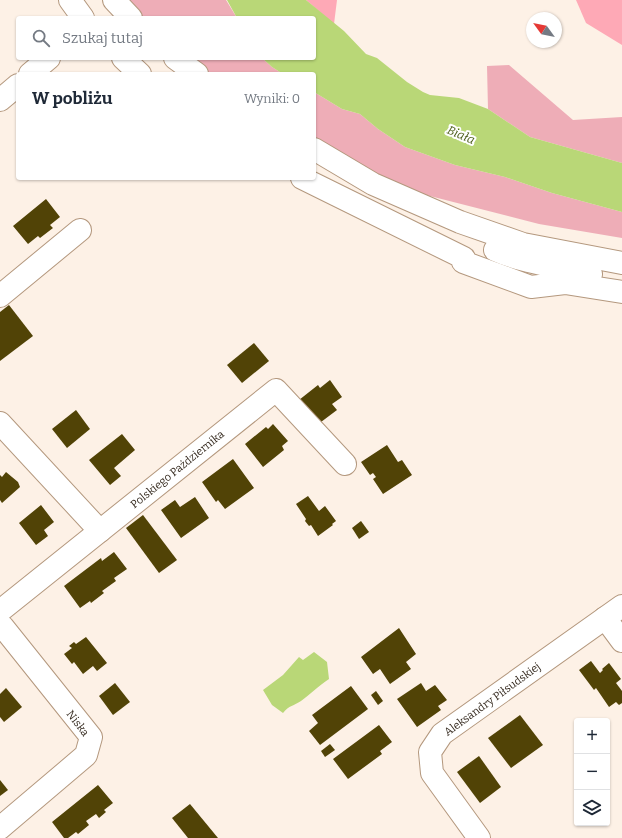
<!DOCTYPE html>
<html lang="pl">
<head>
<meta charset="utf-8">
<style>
  :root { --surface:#fff; --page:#f2f2f3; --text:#1f2937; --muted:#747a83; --line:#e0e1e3 }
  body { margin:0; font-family:Bitter,serif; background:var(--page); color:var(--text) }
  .controls { position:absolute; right:12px; bottom:12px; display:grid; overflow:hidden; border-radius:4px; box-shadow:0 1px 3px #0004 }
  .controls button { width:36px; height:36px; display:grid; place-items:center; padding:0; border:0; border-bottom:1px solid var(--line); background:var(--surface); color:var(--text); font:20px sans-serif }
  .compass { position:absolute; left:526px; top:12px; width:36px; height:36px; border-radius:50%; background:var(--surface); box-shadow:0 1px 3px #0004; rotate:303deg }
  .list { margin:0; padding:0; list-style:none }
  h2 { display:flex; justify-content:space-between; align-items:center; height:52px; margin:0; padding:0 16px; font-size:17px }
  h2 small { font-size:13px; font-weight:400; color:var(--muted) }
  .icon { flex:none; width:22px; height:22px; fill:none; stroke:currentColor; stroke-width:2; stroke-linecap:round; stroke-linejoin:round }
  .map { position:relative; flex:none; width:622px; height:838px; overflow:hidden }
  .search { position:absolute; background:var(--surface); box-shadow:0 1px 3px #0004; left:16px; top:16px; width:300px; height:44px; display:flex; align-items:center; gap:10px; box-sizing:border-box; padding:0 14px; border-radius:4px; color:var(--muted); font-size:15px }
  .panel { position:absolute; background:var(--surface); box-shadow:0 1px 3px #0004; left:16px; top:72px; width:300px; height:108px; border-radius:4px }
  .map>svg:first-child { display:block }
</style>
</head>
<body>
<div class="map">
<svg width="622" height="838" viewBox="0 0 622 838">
  <rect width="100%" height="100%" fill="#fdf1e6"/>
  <g fill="#eeadb7">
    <polygon points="125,0 226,0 237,18 139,18"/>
    <polygon points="187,58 262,58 272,67 283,74 208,74"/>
    <polygon points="509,65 573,120 622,117 622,163 530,137 488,109 487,66"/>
    <polygon points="314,92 342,109 360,114 378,129 405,147 455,165 505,177 552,193 622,212 622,238 539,224 422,194 351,162 314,142"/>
  </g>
  <g fill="#fea9b6">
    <polygon points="306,0 337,0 334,24"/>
    <polygon points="576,0 622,0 622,45 586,23"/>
  </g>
  <g fill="#b9d777">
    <polygon points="227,0 306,0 344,31 366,54 377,58 407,82 423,92 430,95 459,98 488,109 530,137 622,163 622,212 552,193 505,177 455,165 405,147 378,129 360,114 342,109 314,92 314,74 283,74 272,67 262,58 314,58 314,18 237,18"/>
    <path d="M 314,652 L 327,662 L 329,679 C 318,686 311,694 301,701 C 294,706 289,705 283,713 L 272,705 L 263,690 L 283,675 L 299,657 L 303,660 Z"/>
  </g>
  <g fill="#514306">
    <polygon points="46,199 60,217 50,225 53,228 40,238 38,236 28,244 13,226"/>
    <polygon points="9,305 33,336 0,361 0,312"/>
    <polygon points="254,343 269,361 242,383 227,365"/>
    <polygon points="330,380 342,397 332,404 337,410 317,425 299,400 318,385 320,388"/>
    <polygon points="76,410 90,429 67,448 52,429"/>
    <polygon points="273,424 288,441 282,446 284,450 263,467 245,444 266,427 268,429"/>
    <polygon points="122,434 135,450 114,468 121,476 110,485 89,460"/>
    <polygon points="387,445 398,462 402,460 412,475 383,494 373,479 376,477 373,473 370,475 361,462"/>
    <polygon points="233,459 254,488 225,509 218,500 216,502 202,482"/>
    <polygon points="6,472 18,482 20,487 2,503 0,500 0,475 2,477"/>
    <polygon points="308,496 319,511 325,506 336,521 332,524 333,525 318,536 311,525 309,526 305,521 306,519 296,504"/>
    <polygon points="195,497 209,518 181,538 161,510 175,500 180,507"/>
    <polygon points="41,505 54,522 44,530 48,536 36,545 19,523"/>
    <polygon points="143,515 177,560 159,573 126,528"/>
    <polygon points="361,521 369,532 359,539 352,528"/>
    <polygon points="114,552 127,569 114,578 116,581 102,591 104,593 91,603 90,601 80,608 64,586 101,558 102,561"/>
    <polygon points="399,628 416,654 406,662 411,669 390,684 380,669 373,674 361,657"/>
    <polygon points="86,637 107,663 97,671 93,666 83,674 74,662 72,664 64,654 72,648 69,646 74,642 76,644"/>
    <polygon points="591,661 600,673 603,670 602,669 609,663 621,679 616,683 622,691 622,703 619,705 616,702 609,707 596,688 594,690 579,670"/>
    <polygon points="115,683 130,702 113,715 99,696"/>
    <polygon points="421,683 426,691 435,685 447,700 438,706 441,710 417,727 397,699"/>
    <polygon points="351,686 368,709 320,745 309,731 318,723 312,715"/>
    <polygon points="6,688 22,707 4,722 0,717 0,694"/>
    <polygon points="376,691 383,701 378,705 371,695"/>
    <polygon points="520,715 543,745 511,768 488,738"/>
    <polygon points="379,725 392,742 380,751 382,754 348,779 333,759"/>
    <polygon points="330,744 335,750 325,757 321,751"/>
    <polygon points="479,756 501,787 480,803 457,772"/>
    <polygon points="0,780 8,790 0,796"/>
    <polygon points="98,785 113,803 104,810 106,812 99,818 96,814 86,821 89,825 78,834 76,832 68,838 64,838 52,822"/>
    <polygon points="190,804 218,838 188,838 172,818"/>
  </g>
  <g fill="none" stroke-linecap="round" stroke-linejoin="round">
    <defs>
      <g id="minor">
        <polyline points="70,0 83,18"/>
        <polyline points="114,0 131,18"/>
        <polyline points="123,58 140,74"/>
        <polyline points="175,58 197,74"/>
        <polyline points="30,74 49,58"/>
        <polyline points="0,100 18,85"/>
        <polyline points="314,149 373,184 460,222 523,244 622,263"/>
        <polyline points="302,178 464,258 463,262 531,287 565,283 622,292"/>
        <path d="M 495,250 C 524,263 560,267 591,274"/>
        <polyline points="0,296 80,230"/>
        <polyline points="0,423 100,531"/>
        <polyline points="0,611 276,390 345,464"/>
        <polyline points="605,618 622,641"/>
        <polyline points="0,625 3,627 91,737 86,755 0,828"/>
        <polyline points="479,838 432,773 430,752 442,734 622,606"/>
      </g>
    </defs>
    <use href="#minor" stroke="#b4987e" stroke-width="24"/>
    <use href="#minor" stroke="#fff" stroke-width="22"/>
  </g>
  <g text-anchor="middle" stroke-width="4" stroke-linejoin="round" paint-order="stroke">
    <g font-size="11" fill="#352a1f" stroke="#fff">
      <text transform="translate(177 469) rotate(-39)" y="4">Polskiego Października</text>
      <text transform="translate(492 699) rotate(-36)" y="4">Aleksandry Piłsudskiej</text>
      <text transform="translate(78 723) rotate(53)" y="4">Niska</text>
    </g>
    <g font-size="12" font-style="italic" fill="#4a5c19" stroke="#fff">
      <text transform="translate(461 135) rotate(23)" y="4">Biała</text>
    </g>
  </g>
</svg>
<div class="controls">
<button>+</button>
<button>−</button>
<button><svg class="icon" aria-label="layers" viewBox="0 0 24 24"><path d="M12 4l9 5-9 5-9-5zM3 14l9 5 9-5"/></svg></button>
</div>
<svg class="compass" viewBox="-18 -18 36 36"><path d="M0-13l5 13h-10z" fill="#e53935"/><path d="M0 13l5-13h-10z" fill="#747a83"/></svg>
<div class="search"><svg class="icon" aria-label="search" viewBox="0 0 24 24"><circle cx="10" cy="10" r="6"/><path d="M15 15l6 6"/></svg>Szukaj tutaj</div>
<section class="panel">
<h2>W pobliżu<small>Wyniki: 0</small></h2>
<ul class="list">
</ul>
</section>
</div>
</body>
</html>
